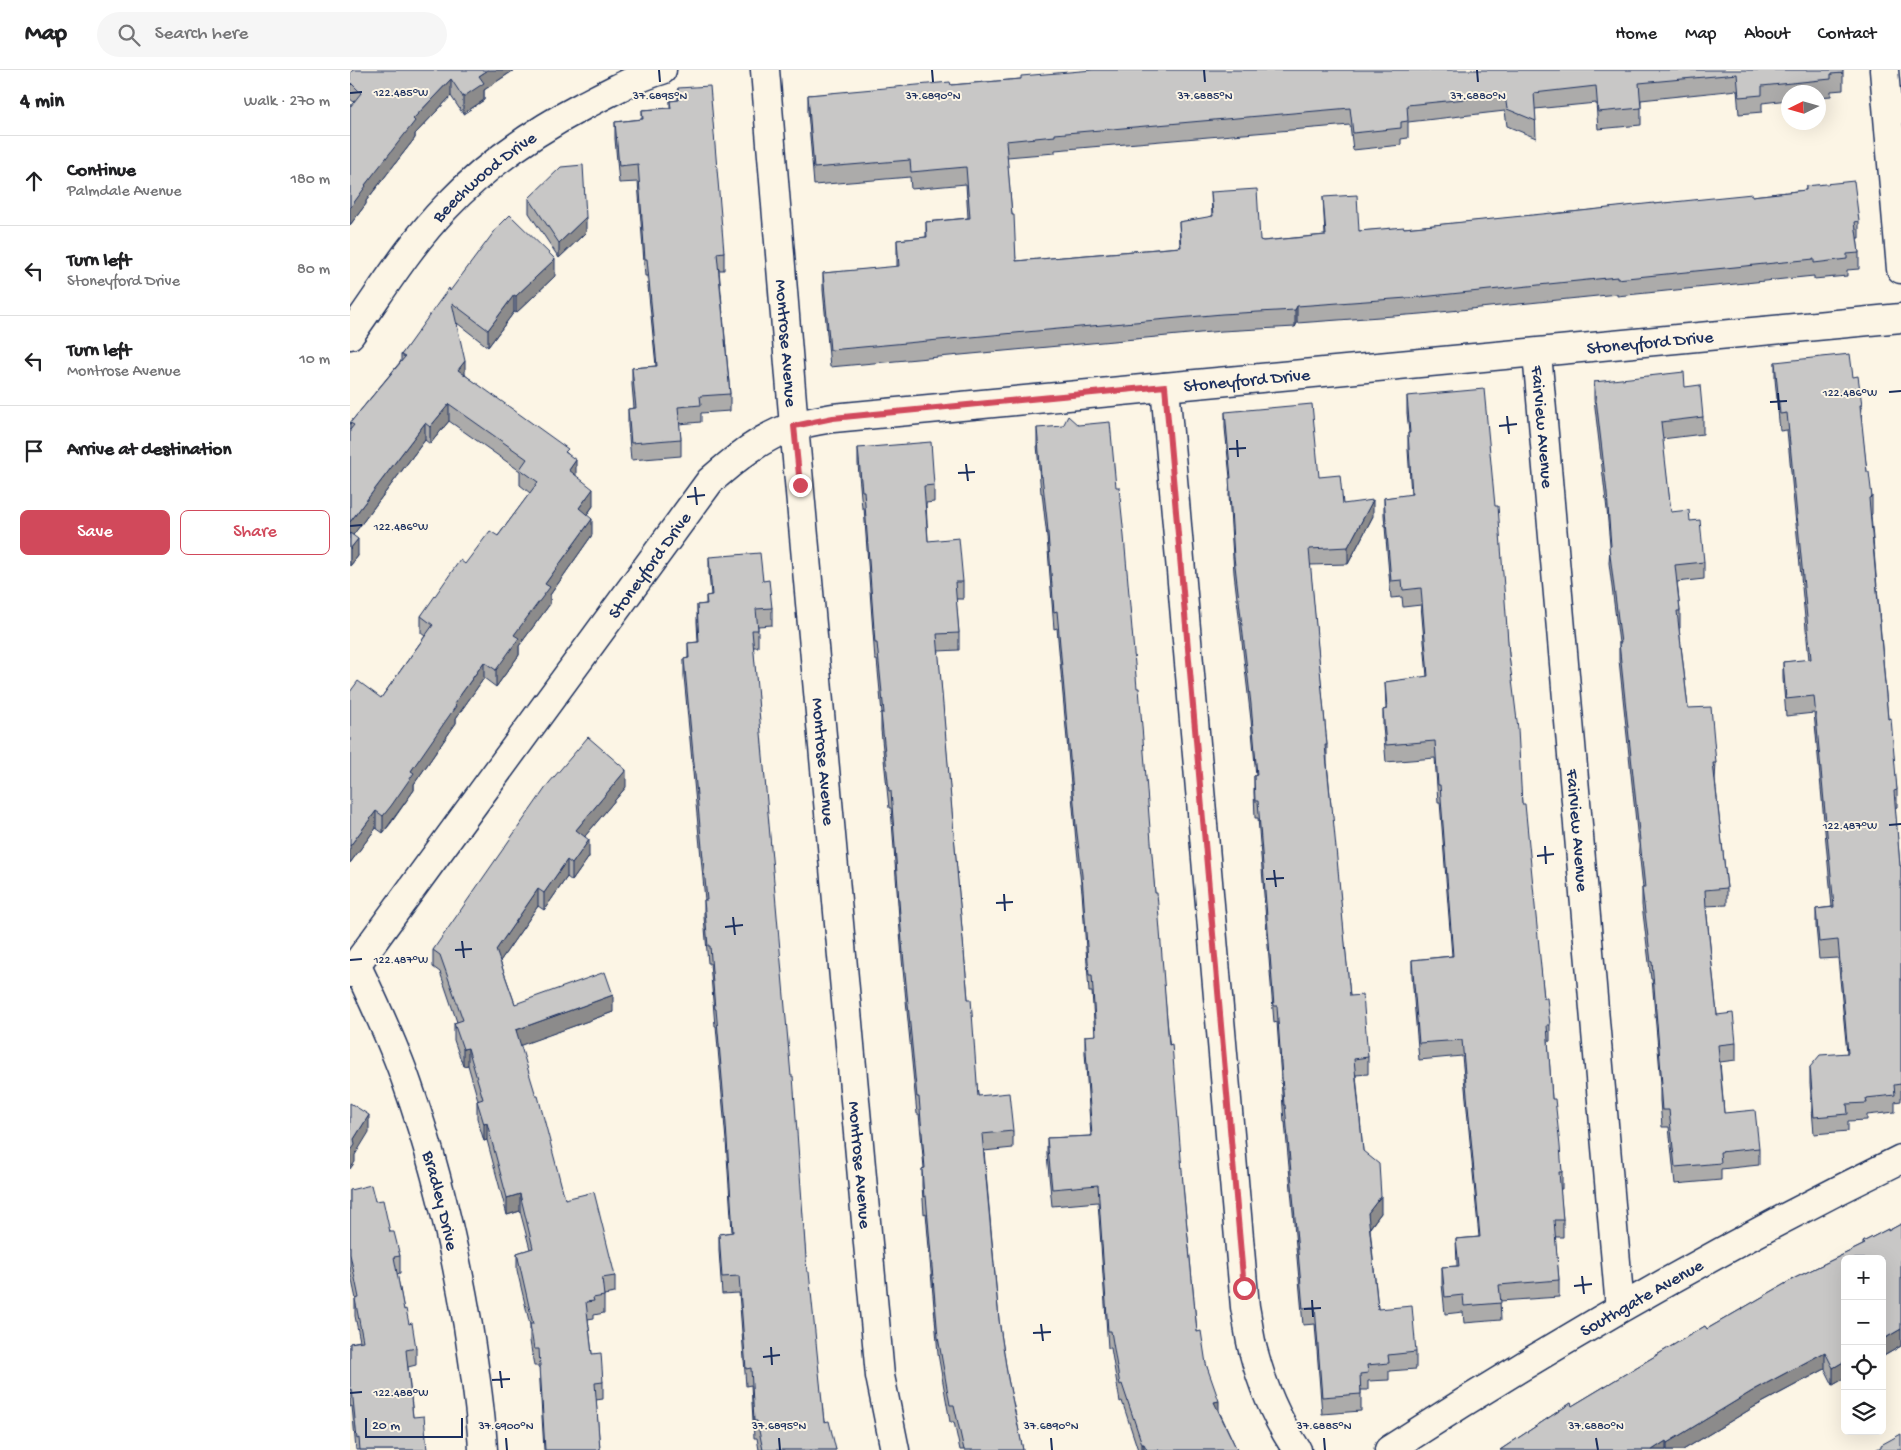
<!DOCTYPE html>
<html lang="en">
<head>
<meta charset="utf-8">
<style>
  :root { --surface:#fff; --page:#f6f6f6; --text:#202124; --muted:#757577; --line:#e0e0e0; --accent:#d1495b }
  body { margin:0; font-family:"Gochi Hand",sans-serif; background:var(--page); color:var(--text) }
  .controls { position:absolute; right:15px; bottom:15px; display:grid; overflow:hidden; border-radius:8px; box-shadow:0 5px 20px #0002 }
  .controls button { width:45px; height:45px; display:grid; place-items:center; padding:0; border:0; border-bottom:1px solid var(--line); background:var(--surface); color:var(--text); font:25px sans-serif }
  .compass { position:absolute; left:1431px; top:15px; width:45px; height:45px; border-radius:50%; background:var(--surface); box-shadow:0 5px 20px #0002; rotate:265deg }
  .scale { position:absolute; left:15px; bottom:12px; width:98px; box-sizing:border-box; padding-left:5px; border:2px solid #1b2f5e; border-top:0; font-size:14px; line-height:18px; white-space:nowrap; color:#1b2f5e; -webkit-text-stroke:4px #fcf5e5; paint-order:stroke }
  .stop { position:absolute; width:15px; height:15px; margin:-11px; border:4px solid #d1495b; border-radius:50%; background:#fff }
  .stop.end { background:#d1495b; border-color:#fff; box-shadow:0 1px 5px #0008 }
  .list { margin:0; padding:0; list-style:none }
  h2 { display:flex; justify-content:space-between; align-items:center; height:65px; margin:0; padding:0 20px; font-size:21px }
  h2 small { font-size:16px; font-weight:400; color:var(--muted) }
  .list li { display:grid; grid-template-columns:32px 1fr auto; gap:15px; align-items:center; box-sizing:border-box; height:90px; padding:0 20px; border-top:1px solid var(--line) }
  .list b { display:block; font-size:19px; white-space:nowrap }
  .list p { margin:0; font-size:16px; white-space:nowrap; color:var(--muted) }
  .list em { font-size:16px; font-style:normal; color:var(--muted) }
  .actions { display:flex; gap:10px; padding:15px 20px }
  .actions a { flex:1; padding:11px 0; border:1px solid var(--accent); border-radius:8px; text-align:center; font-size:18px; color:var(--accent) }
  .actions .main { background:var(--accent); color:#fff }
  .icon { flex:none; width:28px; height:28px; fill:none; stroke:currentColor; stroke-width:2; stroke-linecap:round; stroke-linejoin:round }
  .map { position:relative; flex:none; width:1551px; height:1380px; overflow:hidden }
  header { display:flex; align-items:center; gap:30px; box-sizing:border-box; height:70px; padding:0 25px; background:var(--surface); border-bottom:1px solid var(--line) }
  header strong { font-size:24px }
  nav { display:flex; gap:28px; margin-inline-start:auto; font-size:18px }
  .search { width:350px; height:45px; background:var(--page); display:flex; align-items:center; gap:12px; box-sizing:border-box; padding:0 18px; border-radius:28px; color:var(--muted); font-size:19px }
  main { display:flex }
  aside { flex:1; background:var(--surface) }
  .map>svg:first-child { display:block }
</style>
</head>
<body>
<header>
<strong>Map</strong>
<div class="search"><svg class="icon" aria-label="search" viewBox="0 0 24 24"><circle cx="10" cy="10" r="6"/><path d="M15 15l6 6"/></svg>Search here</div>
<nav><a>Home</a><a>Map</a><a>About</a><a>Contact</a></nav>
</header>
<main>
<aside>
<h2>4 min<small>Walk · 270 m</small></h2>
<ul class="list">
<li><svg class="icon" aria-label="ahead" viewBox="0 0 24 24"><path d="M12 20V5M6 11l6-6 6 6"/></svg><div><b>Continue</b><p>Palmdale Avenue</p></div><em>180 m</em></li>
<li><svg class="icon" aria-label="left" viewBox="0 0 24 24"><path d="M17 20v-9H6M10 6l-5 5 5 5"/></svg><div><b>Turn left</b><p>Stoneyford Drive</p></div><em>80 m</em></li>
<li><svg class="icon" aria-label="left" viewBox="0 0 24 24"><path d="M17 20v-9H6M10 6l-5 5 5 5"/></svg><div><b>Turn left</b><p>Montrose Avenue</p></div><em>10 m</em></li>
<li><svg class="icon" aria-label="arrive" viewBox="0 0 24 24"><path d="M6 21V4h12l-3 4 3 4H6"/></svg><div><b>Arrive at destination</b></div></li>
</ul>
<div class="actions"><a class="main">Save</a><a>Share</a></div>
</aside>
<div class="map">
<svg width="1551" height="1380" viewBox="0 0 1551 1380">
  <rect width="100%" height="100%" fill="#fcf5e5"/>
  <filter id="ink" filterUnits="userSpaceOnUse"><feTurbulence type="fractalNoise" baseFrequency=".02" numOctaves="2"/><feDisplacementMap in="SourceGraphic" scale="10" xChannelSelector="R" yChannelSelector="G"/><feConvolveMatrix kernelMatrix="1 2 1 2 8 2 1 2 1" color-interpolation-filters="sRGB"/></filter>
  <g filter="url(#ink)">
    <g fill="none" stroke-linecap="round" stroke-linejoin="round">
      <defs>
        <g id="minor">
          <path id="s1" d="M 415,0 L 444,356 L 530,1306 L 545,1380"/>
          <polyline points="1534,0 1551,199"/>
          <path id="s2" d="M 0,265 C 31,222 59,175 96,137 C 135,96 182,63 233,36 C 258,23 285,8 312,0"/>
          <path id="s3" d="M 1187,283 L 1270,1238"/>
          <path d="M 815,317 L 895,1237 C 898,1251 899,1266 903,1280 C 912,1315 927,1350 947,1380"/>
          <path id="s4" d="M 6,894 C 24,933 43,972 57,1013 C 85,1092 104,1173 118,1256 C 124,1297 131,1338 133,1380"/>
          <path id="s5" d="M 0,903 L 360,411 C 385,389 412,366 445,356 C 457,352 471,350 483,348 L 1551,248"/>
          <path id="s6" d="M 1039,1380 C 1204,1273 1375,1175 1551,1089"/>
        </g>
      </defs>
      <use href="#minor" stroke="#1b2f5e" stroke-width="31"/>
      <use href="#minor" stroke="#fcf5e5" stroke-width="28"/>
    </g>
    <g fill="#acabaa" stroke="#1b2f5e">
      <polygon points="164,0 134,20 134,30 113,44 101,26 65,64 65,68 16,131 16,134 0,155 0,37 4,32 0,29 0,3"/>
      <polygon points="1493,3 1493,20 1481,21 1481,26 1468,27 1468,22 1438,22 1438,30 1412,33 1412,42 1389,44 1387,20 1291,30 1291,55 1248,59 1246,33 1185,39 1186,68 1157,56 1155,41 1058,52 1058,68 1051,69 1051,75 1003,80 1000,55 705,80 705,83 657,87 666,191 830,177 829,152 862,147 861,122 910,170 913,171 975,165 973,127 1009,161 1054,158 1304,134 1402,126 1456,120 1456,116 1509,151 1509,168 1507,168 1509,183 1509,199 1497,200 1497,206 1464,209 1464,206 1267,226 1267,224 1071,244 947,253 945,257 872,261 480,297 473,220 473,203 547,197 547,170 576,167 576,152 618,148 616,114 561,119 560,107 464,115 458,42 458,25 601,15 671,9"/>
      <polygon points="328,18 374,182 374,200 369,200 380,324 380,341 351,343 351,352 329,354 331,369 331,386 281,390 278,356 278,339 284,338 282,315 282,298 306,296 297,206 295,206 288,112 269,113 265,69 265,52 292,49 292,40 320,38 320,31 328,30"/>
      <polygon points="179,128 236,162 209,188 179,143"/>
      <polygon points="205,206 166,243 164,242 138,277 107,253 115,305 218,384 226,406 243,436 237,445 242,465 200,525 200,534 169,576 169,585 146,617 134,608 106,648 106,653 64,714 64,720 41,753 33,763 26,758 0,793 31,628 75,566 71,563 71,546 115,494 148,466 180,423 170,415 170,401 99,351 80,374 75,370 3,465 8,486 0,496 0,353 51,291 51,285 100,221"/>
      <polygon points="1425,292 1503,307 1512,335 1511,352 1517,402 1522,427 1522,444 1521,445 1538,649 1547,720 1547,737 1545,738 1550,796 1551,796 1551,1031 1545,1032 1545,1042 1517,1045 1517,1050 1498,1051 1498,1061 1464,1064 1460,1014 1460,997 1497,983 1488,888 1469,889 1466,856 1466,839 1482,837 1464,643 1436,646 1433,609 1433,592 1459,590 1437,360 1430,361 1425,309"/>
      <polygon points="1244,312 1335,317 1353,347 1353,364 1312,369 1321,442 1340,451 1354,492 1354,509 1327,512 1330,541 1330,558 1329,558 1338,638 1366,693 1365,710 1377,818 1377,835 1356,836 1367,945 1386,973 1386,990 1370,992 1374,1043 1409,1078 1409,1095 1371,1099 1371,1110 1325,1114 1319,1057 1312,1057 1310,1031 1310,1014 1311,1014 1302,909 1301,909 1292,835 1292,818 1293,818 1269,590 1269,573 1259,493 1260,476 1257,440 1244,329"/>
      <polygon points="1057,326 1145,436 1159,585 1172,734 1194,928 1200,955 1200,971 1198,972 1202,1029 1212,1102 1212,1119 1210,1119 1213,1150 1213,1167 1205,1167 1209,1210 1209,1227 1150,1231 1151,1250 1114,1253 1113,1242 1095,1244 1092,1214 1092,1197 1107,1196 1106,1169 1129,1167 1112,986 1069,990 1062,906 1062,890 1102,886 1090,732 1088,732 1085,688 1036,692 1033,656 1033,640 1036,639 1035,612 1077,607 1071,535 1053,537 1052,527 1041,528 1034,445 1034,428 1061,425 1058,380 1058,363 1059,363 1057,343"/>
      <polygon points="875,342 969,407 993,434 1023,446 998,494 960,495 977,675 977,692 981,736 1000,926 1018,987 1018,1004 1006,1005 1013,1081 1031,1143 1020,1158 1028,1239 1066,1282 1066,1299 1039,1301 1039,1310 1018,1311 1018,1320 1011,1320 1011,1341 972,1344 965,1254 953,1255 935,1052 934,1052 927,952 924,953 908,748 905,748 904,723 904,706 906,706 901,650 884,503 879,425 880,408 875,358"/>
      <polygon points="687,358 766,417 847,1262 856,1294 869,1341 887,1380 788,1380 772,1331 770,1332 761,1278 758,1278 748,1132 702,1136 697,1085 697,1068 741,1066 735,983 735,966 745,966 742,922 739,922 732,822 726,771 707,558 704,559 697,467 692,423 691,423 687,375"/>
      <polygon points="508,378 584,415 584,432 576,433 578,471 613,512 613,529 606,529 609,563 609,580 588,581 618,929 628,1026 663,1061 663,1078 634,1081 649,1250 658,1309 673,1380 610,1380 604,1352 600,1352 588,1284 576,1143 574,1144 572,1116 572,1099 574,1098 569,1044 567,1044 552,889 541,738 539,738 531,660 531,643 532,643 527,590 525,590 514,438 512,438 508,394"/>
      <polygon points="359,487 413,511 422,538 422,555 408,556 408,577 403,577 457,1202 474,1352 486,1380 409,1380 407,1368 404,1368 401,1315 396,1316 389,1223 372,1224 369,1181 369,1164 382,1162 376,1071 366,956 365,956 360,893 358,893 354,847 354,830 355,830 334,606 334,589 338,588 338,573 348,572 347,552 347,535 356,534 356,526 361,525 359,504"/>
      <polygon points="276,717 235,766 239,787 222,811 217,807 194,840 188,836 150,891 165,934 263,942 170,975 215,1129 265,1206 265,1223 254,1225 254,1243 244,1245 244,1248 238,1249 242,1284 253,1312 253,1329 246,1330 250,1380 194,1380 189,1296 184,1296 180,1271 180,1255 167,1200 167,1183 180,1179 170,1141 157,1145 137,1070 134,1071 127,1048 127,1031 128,1030 118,995 113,996 104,970 104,953 107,952 90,902 83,897 83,880"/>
      <polygon points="0,1120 25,1131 40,1162 50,1186 50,1203 47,1204 54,1240 66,1278 66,1295 58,1297 63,1347 77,1380 6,1380 2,1336 0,1337 0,1273 10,1271 5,1246 5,1229 6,1229 0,1201"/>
      <polygon points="1551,1154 1551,1276 1532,1287 1532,1189 1495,1189 1495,1308 1483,1315 1475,1299 1404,1337 1333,1380 1150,1380 1221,1333 1222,1336 1355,1256 1357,1259 1445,1208 1513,1175 1513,1172 1538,1159 1538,1161"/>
    </g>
    <g fill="#8c8b8b" stroke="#1b2f5e">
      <polygon points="138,0 164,0 134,20 134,30 113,44 113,27 129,6"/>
      <polygon points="101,9 101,26 65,64 65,68 16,131 16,134 0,155 0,138 15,115 63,49"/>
      <polygon points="236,147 236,162 209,188 209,173"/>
      <polygon points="205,189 205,206 166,243 166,226"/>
      <polygon points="164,225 164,242 138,277 138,260"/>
      <polygon points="947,236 947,253 945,257 945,240"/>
      <polygon points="115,291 115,308 108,300"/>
      <polygon points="99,334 99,351 80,374 80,357"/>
      <polygon points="75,353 75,370 0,469 0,452"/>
      <polygon points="226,390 226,407 219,400"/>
      <polygon points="243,419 243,436 229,455 229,438"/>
      <polygon points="1023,430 1023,446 998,494 998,477"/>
      <polygon points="242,449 242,465 200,525 200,534 169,576 169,585 146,617 146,600 164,565 195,514"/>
      <polygon points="8,469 8,486 0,496 0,479"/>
      <polygon points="134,592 134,608 106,648 106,653 64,714 64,720 33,763 33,746 61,701 104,634"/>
      <polygon points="276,700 276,717 226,777 226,760"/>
      <polygon points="26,741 26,758 0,793 0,776"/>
      <polygon points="239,770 239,787 222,811 222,794"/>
      <polygon points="217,790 217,807 194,840 194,823"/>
      <polygon points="188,819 188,836 146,897 146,880"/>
      <polygon points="263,925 263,942 166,977 166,960"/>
      <polygon points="118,978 118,995 113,996 113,979"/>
      <polygon points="19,1045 19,1062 5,1085 5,1092 0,1099 0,1082 4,1069"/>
      <polygon points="137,1053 137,1070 134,1071 134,1054"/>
      <polygon points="170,1124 170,1141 157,1145 157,1128"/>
      <polygon points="1031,1126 1031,1143 1018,1160 1018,1143"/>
      <polygon points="1551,1259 1551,1276 1532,1287 1532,1270"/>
      <polygon points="1475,1282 1475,1299 1404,1337 1333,1380 1317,1380 1317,1373 1404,1320"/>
      <polygon points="1495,1291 1495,1308 1483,1315 1483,1298"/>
      <polygon points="869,1331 869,1348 864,1332"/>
      <polygon points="1316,1371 1316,1380 1302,1380"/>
      <rect x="792" y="1374" width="2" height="6"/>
    </g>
    <g fill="#c8c7c6" stroke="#1b2f5e">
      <polygon points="3,0 138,0 129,6 134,13 113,27 101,9 63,49 65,51 15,115 16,116 0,138 0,37 11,23 0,12 0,3"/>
      <polygon points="743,0 1493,0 1493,3 1481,4 1481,9 1412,16 1412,25 1389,27 1387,4 1289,13 1291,38 1248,42 1246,16 1184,23 1186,51 1157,39 1155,25 1057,35 1058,51 1051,52 1051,58 1003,63 1000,38 705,64 705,66 656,71 662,145 664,145 666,191 831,177 829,152 863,146 861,122 907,119 910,170 913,171 976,165 973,127 1007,125 1009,161 1054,157 1054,158 1202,143 1203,144 1304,133 1304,134 1402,124 1402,126 1456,120 1456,116 1504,111 1509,151 1505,152 1509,183 1497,184 1497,189 1464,193 1464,189 1267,209 1267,207 1071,227 947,236 945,240 872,244 480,280 473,203 549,196 547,170 577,167 576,152 620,148 616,97 561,102 560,90 464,98 458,25 600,12 601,15 671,9 671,6"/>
      <polygon points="360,16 374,182 367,183 380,324 350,326 351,335 328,337 331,369 281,373 278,339 286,338 282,298 307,296 297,189 295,189 288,94 269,96 265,52 293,49 292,40 321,38 320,31 329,30 328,18"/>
      <polygon points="233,95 236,147 209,173 179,128 211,97"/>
      <polygon points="160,145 205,189 166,226 164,225 138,260 102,233 115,291 108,300 218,379 215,382 226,390 219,400 243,419 229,438 242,449 195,514 200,517 164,565 169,568 146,600 134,592 104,634 106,636 61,701 64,703 41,736 33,746 26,741 0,776 0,622 8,611 31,628 83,555 71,546 110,490 115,494 140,461 148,466 188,412 170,399 177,389 99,334 80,357 75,353 0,452 0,360 4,355 0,353 55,287 51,285 99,218 100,221 147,158"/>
      <polygon points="1500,284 1503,307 1508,306 1512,335 1510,335 1517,402 1519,402 1522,427 1519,428 1538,649 1541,648 1547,720 1544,721 1550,796 1551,796 1551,1014 1544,1015 1545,1025 1516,1028 1517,1033 1497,1034 1498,1044 1464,1047 1460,997 1470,985 1498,983 1488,870 1469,872 1466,839 1484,837 1464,626 1436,629 1433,592 1461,589 1437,343 1430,344 1425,292"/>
      <polygon points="1334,302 1335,317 1350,315 1353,347 1311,352 1321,442 1339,440 1340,451 1350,450 1354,492 1325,495 1330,541 1327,541 1338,638 1361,637 1366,693 1363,693 1377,818 1355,820 1356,837 1367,945 1383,943 1386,973 1368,975 1374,1043 1405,1040 1409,1078 1370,1082 1371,1093 1325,1097 1319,1040 1312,1040 1310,1014 1312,1014 1302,892 1301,892 1292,818 1295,818 1269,573 1271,573 1259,477 1261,476 1257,423 1244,312"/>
      <polygon points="1134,319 1145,436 1148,436 1159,585 1168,659 1172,734 1175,734 1194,928 1197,928 1200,955 1197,955 1202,1029 1205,1029 1210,1076 1212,1102 1209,1102 1213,1150 1204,1150 1209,1210 1149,1215 1151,1233 1114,1236 1113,1225 1095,1227 1092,1197 1109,1196 1106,1169 1130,1167 1112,970 1069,973 1062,890 1103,886 1090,715 1088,715 1085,671 1036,675 1033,640 1037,639 1035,612 1078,606 1071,518 1053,520 1052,510 1041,511 1034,428 1062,424 1058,363 1060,363 1057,326"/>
      <polygon points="962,334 969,407 990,405 993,434 1023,430 998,477 959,479 977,675 975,675 981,736 982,736 1000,926 1013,925 1018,987 1004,989 1013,1081 1029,1094 1031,1126 1018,1143 1028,1239 1062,1236 1066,1282 1038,1285 1039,1293 1017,1295 1018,1303 1010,1304 1011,1324 972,1327 965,1237 953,1238 935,1035 934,1035 927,936 924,936 908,731 905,731 904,706 907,705 901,634 884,487 879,408 881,408 875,342"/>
      <polygon points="718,346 728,355 760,352 766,417 769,417 774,466 787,618 789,618 805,823 807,823 819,975 822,974 834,1126 847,1262 851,1261 856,1294 869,1331 864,1332 887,1380 797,1380 794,1374 792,1374 772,1314 770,1315 761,1261 758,1261 748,1115 702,1119 697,1068 742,1066 735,966 746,965 742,905 739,905 732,805 726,755 707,541 704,542 697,450 692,406 691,406 687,358 713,356"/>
      <polygon points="581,372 584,415 574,416 578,471 609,468 613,512 605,512 609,563 587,564 618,929 621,929 628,1026 659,1023 663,1061 632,1064 649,1250 658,1309 673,1380 614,1380 604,1335 600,1335 588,1267 576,1126 574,1127 572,1099 575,1098 569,1027 567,1027 552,872 541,721 539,721 531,643 534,643 527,573 525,573 514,421 512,421 508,378"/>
      <polygon points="0,463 8,469 0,479"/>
      <polygon points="410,483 413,511 419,510 422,538 406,539 408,560 402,560 441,1006 443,1006 457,1202 459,1202 474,1352 479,1351 486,1380 413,1380 407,1351 404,1351 401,1298 396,1299 389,1206 372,1207 369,1164 383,1162 376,1054 366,939 365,939 360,876 358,876 354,830 357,830 334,589 339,588 338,573 349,572 347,535 357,534 356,526 362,525 359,487"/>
      <polygon points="238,667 276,700 226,760 239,770 222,794 217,790 194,823 188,819 146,880 165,934 255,902 263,925 166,960 186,1026 188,1026 215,1129 244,1122 265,1206 252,1208 254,1226 243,1228 244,1231 236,1232 242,1284 251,1283 253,1312 245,1313 250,1380 195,1380 189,1279 184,1279 180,1254 183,1254 167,1183 183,1178 170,1124 157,1128 137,1053 134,1054 127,1031 133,1029 118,978 113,979 104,953 113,950 90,885 83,880 199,713"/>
      <polygon points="0,1033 19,1045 4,1069 5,1075 0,1082"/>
      <polygon points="21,1115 25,1131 33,1130 40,1162 44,1162 50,1186 44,1187 54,1240 56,1239 59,1254 62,1253 66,1278 56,1280 63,1347 74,1346 77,1380 10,1380 9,1368 7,1369 2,1319 0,1320 0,1273 13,1271 5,1229 9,1228 0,1184 0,1120"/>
      <polygon points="1551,1154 1551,1259 1532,1270 1532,1189 1495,1189 1495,1291 1483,1298 1475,1282 1404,1320 1317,1373 1316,1371 1302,1380 1150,1380 1221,1333 1222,1336 1355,1256 1357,1259 1445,1208 1515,1174 1513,1172 1538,1159 1538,1161"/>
      <polygon points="1551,1364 1551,1380 1525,1380 1531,1377 1531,1375"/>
    </g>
  </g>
  <g fill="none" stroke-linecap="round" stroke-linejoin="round" filter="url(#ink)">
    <polyline stroke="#d1495b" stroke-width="6" points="450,415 444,356 483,348 815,316 894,1218"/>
  </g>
  <path fill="none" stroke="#1b2f5e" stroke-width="2" d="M 309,0 L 310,12M 582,0 L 583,12M 854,0 L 855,12M 1127,0 L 1128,12M 0,23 L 12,22M 1539,322 L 1551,321M 1428,323 L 1429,340M 1420,332 L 1437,331M 1157,346 L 1159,364M 1149,356 L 1167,354M 887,370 L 888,387M 879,379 L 896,378M 616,394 L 618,411M 608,403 L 625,402M 345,417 L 347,435M 337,427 L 355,425M 0,456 L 12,455M 1539,755 L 1551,754M 1195,776 L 1196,794M 1187,786 L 1204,784M 924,800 L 926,817M 916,809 L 934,808M 654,824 L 655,841M 646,833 L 663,832M 383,847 L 385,865M 375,857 L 393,855M 112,871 L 114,888M 105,880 L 122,879M 0,890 L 12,889M 1232,1206 L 1234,1224M 1224,1216 L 1242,1214M 962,1230 L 963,1247M 954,1239 L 971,1238M 691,1254 L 693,1271M 683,1263 L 701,1262M 421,1277 L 422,1295M 413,1287 L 430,1285M 150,1301 L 152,1318M 142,1310 L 160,1309M 0,1323 L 12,1322M 156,1368 L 157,1380M 429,1368 L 430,1380M 701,1368 L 702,1380M 974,1368 L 975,1380M 1246,1368 L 1248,1380"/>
  <g text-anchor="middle" stroke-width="4" stroke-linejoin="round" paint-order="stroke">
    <g font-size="18" fill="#1b2f5e" stroke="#fcf5e5">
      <text dy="6" stroke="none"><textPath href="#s2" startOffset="209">Beechwood Drive</textPath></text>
      <text dy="6" stroke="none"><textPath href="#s1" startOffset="274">Montrose Avenue</textPath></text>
      <text dy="6" stroke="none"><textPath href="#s5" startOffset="1571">Stoneyford Drive</textPath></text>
      <text dy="6" stroke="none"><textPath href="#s5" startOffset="1166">Stoneyford Drive</textPath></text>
      <text dy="6" stroke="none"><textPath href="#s3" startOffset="74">Fairview Avenue</textPath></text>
      <text dy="6" stroke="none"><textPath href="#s5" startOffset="506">Stoneyford Drive</textPath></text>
      <text dy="6" stroke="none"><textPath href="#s1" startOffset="694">Montrose Avenue</textPath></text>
      <text dy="6" stroke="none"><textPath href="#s3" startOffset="479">Fairview Avenue</textPath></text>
      <text dy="6" stroke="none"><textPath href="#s1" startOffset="1099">Montrose Avenue</textPath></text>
      <text dy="6" stroke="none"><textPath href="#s4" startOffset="252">Bradley Drive</textPath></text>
      <text dy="6" stroke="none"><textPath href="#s6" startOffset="295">Southgate Avenue</textPath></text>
    </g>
  </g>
  <g font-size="12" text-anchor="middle" fill="#1b2f5e" stroke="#fcf5e5" stroke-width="4" stroke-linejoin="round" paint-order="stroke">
    <text x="51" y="26">122.485°W</text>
    <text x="310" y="29">37.6895°N</text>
    <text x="583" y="29">37.6890°N</text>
    <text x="855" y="29">37.6885°N</text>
    <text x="1128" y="29">37.6880°N</text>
    <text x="1500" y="326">122.486°W</text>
    <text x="51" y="460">122.486°W</text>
    <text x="1500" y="759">122.487°W</text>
    <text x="51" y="893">122.487°W</text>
    <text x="51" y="1326">122.488°W</text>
    <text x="156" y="1359">37.6900°N</text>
    <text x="429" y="1359">37.6895°N</text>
    <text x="701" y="1359">37.6890°N</text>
    <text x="974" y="1359">37.6885°N</text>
    <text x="1246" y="1359">37.6880°N</text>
  </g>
</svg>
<div class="controls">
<button>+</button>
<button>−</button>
<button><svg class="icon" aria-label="locate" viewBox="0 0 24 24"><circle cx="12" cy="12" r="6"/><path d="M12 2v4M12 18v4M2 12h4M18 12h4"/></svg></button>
<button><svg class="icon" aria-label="layers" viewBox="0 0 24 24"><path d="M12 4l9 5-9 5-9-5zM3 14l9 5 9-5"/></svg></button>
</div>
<svg class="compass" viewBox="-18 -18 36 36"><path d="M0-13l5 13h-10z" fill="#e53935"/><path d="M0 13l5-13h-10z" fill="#757577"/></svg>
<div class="scale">20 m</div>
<div class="stop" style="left:894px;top:1218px"></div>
<div class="stop end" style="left:450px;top:415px"></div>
</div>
</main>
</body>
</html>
